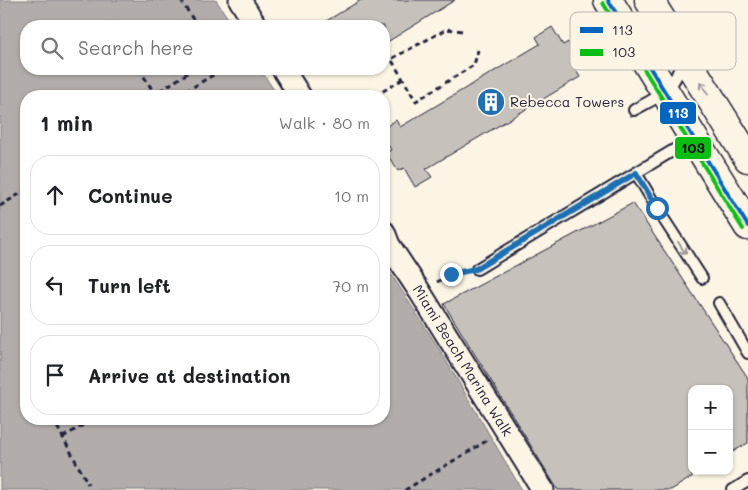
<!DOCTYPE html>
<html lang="en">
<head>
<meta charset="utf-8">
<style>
  :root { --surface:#fff; --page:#f2f2f2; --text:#202124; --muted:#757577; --line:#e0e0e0 }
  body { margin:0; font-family:Mali,sans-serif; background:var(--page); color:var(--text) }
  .controls { position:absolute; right:15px; bottom:15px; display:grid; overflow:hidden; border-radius:10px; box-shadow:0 1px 4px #0004 }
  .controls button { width:45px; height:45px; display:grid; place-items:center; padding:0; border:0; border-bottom:1px solid var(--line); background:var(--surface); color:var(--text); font:25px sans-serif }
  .stop { position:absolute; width:15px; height:15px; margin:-11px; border:4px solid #1f6fb2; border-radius:50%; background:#fff }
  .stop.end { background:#1f6fb2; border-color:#fff; box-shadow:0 1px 5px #0008 }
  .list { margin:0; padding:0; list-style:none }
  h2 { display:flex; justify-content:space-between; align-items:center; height:65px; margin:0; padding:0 20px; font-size:21px }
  h2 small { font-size:16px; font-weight:400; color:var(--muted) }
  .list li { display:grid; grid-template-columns:32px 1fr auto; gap:15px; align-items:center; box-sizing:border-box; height:80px; margin:0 10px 10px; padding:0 10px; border:1px solid var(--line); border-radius:20px }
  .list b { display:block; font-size:19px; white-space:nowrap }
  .list em { font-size:16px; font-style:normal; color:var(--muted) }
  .icon { flex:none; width:28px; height:28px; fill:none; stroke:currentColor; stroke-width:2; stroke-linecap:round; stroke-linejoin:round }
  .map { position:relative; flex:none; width:748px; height:490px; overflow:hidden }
  .search { position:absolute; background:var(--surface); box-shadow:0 1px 4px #0004; left:20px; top:20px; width:370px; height:55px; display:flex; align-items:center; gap:12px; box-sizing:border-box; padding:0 18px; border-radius:20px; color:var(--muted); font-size:19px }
  .panel { position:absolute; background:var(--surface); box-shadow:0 1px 4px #0004; left:20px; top:90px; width:370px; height:335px; border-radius:20px }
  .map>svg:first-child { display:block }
</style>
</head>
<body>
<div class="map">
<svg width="748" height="490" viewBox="0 0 748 490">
  <rect width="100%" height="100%" fill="#fcf5e5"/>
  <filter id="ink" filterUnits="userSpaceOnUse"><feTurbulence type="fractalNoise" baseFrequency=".02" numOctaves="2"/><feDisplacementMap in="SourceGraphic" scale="10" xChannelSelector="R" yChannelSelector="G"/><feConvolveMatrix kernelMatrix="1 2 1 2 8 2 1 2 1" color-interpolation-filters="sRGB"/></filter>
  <g filter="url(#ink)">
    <polygon fill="#b2adab" stroke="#78757e" points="0,0 216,0 233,26 26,26 26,69 260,69 278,96 26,96 26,419 384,419 384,263 438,347 522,490 0,490"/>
    <g fill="#c6c1bb" stroke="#22223b">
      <polygon points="361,0 455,0 384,44 384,26 318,26"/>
      <polygon points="552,27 563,45 568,42 579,60 572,64 580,77 426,169 432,177 415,187 404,168 398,171 386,153 391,150 384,137 384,128 396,120 400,127 540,44 536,37"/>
      <polygon points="633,203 748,378 748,443 729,454 729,389 692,389 692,477 671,490 558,490 444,304"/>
    </g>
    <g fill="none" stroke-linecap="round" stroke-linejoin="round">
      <defs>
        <g id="lane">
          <path d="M 634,110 C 661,95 673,92 682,61"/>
          <polyline points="636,173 657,208"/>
          <polyline points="663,218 702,278"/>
          <polyline points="477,269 692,139"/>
          <polyline points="719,303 748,353"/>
          <polyline points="733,490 748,481"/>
        </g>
        <g id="street">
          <polyline points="240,0 256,26"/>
          <polyline points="283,69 300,96"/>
          <path id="s1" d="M 384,232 L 389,245 L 420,292 L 543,490"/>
        </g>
        <g id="secondary">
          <polyline points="608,0 748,226"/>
          <polyline points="649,0 748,158"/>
        </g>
      </defs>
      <use href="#lane" stroke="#22223b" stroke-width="14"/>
      <use href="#street" stroke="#22223b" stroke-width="25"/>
      <use href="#secondary" stroke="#22223b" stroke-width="31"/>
      <g stroke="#22223b" stroke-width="3" stroke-dasharray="5 4" stroke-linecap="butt">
        <polyline points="181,0 197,26"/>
        <polyline points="111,22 113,26"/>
        <polyline points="462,31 447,29 391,59 416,101 474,65 478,50"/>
        <polyline points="139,69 155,94 194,69"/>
        <polyline points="178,96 223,69"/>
        <polyline points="375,96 403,79"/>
        <polyline points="0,206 26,190"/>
        <polyline points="437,282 451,274 464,271"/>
        <polyline points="53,419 88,484"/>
        <polyline points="63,437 94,419"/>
        <polyline points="405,490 488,440"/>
      </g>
      <use href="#lane" stroke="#fcf5e5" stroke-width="10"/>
      <use href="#street" stroke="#fcf5e5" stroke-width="21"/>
      <use href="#secondary" stroke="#fcf5e5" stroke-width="28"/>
      <defs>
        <polyline id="bus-1" points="608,0 748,226"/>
        <polyline id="bus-2" points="603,3 743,229"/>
      </defs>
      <use href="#bus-1" stroke="#fcf5e5" stroke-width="8"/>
      <use href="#bus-2" stroke="#fcf5e5" stroke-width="8"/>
      <use href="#bus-1" stroke="#0065bd" stroke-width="4"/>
      <use href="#bus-2" stroke="#0abd12" stroke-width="4"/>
    </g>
    <defs><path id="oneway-shaft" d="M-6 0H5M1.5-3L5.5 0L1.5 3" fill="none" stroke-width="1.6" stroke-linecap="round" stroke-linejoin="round" transform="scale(1.25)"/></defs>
    <g stroke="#9a9698">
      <use href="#oneway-shaft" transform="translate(704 88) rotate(-122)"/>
      <use href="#oneway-shaft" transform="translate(682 248) rotate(57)"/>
    </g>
  </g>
  <g fill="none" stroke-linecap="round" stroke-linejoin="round" filter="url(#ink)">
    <polyline stroke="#1f6fb2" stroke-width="6" points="451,274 476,269 636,173 657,208"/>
  </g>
  <defs>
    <symbol id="building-disc" viewBox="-11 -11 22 22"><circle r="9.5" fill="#1f6fb2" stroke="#fcf5e5"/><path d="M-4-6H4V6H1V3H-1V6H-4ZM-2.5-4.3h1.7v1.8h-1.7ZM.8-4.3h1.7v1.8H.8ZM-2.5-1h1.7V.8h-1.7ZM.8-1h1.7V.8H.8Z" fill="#fff"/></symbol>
  </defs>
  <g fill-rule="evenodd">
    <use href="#building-disc" x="475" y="86" width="32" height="32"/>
  </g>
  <g text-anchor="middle" stroke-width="4" stroke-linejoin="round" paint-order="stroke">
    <g font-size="14" fill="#22223b" stroke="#fcf5e5" text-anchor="start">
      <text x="510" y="107">Rebecca Towers</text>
    </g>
    <g font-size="14" fill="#22223b" stroke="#fcf5e5">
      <text dy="5" stroke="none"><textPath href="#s1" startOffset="151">Miami Beach Marina Walk</textPath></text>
    </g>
  </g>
  <rect x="570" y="12" width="166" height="58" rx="8" fill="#fcf5e5" stroke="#bbb6b2" stroke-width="1"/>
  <rect x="580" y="27" width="23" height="6" fill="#0065bd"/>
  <rect x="580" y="49" width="23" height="7" fill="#0abd12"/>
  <g font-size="14" fill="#22223b">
    <text x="612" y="35">113</text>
    <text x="612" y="57">103</text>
  </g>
  <g stroke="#fcf5e5" stroke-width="2">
    <rect x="659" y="101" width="38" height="24" rx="5" fill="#0065bd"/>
    <rect x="674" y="136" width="38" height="24" rx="5" fill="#0abd12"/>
  </g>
  <g font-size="14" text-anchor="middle" font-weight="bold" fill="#fff">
    <text x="678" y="118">113</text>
  </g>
  <g font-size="14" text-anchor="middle" font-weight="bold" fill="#111">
    <text x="693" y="153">103</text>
  </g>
</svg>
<div class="controls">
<button>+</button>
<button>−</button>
</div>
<div class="stop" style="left:657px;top:208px"></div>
<div class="stop end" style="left:451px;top:274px"></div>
<div class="search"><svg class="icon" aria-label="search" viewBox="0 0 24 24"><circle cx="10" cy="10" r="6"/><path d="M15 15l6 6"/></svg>Search here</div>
<section class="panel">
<h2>1 min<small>Walk · 80 m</small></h2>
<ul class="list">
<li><svg class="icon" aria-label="ahead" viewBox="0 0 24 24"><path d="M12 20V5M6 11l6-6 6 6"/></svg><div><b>Continue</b></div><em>10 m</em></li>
<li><svg class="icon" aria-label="left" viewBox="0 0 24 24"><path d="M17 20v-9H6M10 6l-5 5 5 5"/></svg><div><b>Turn left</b></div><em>70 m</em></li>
<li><svg class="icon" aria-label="arrive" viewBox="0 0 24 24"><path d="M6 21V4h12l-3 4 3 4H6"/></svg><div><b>Arrive at destination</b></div></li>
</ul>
</section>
</div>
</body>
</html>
